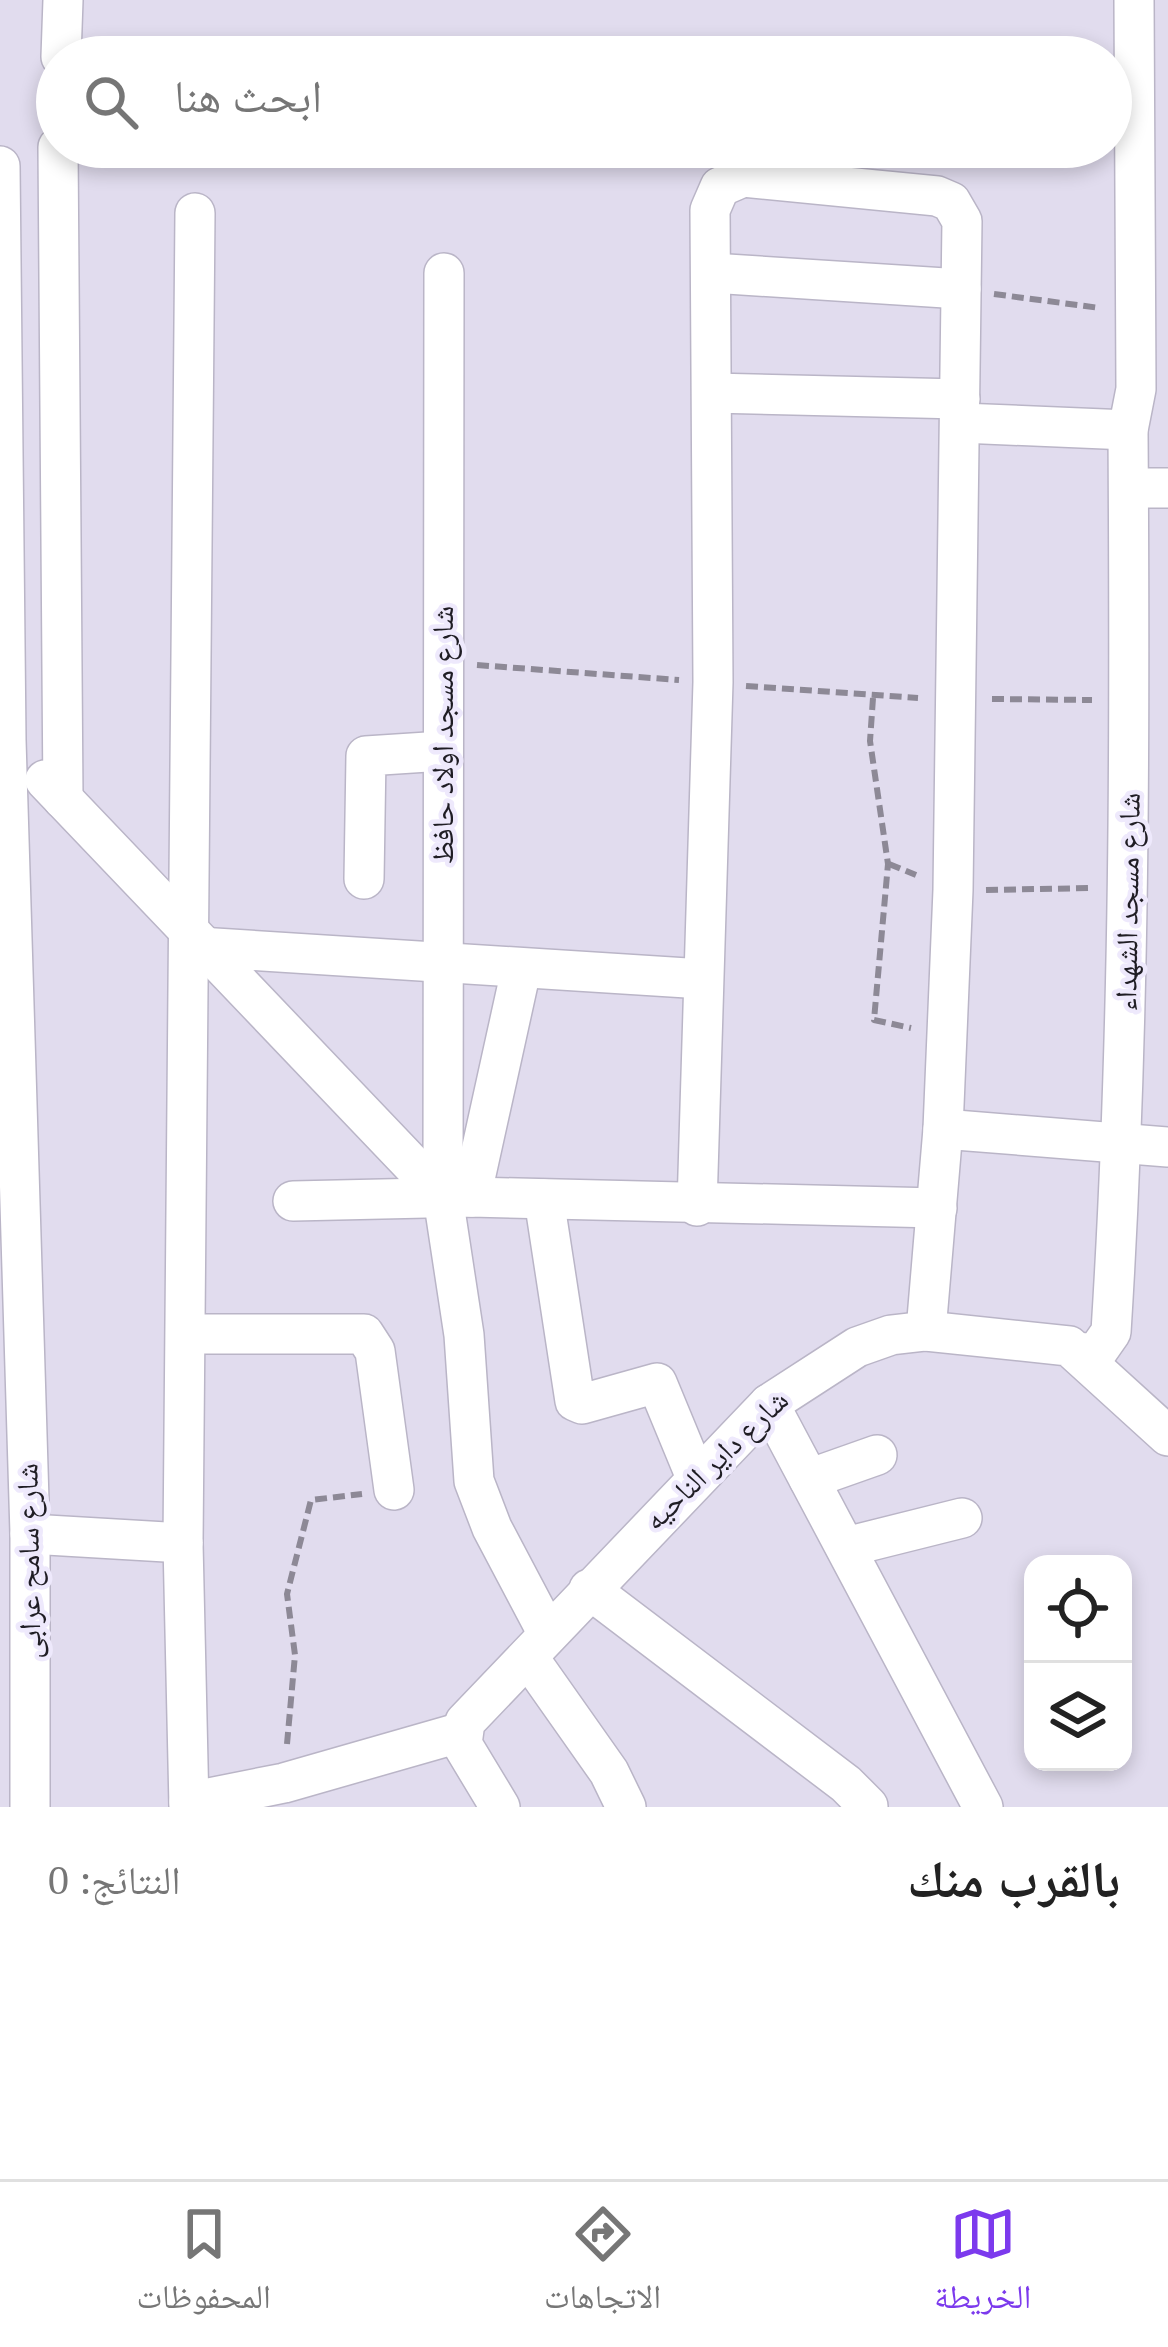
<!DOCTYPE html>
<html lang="ar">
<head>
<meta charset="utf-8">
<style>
  :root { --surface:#fff; --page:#f6f6f6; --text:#222; --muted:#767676; --line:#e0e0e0; --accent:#7c3aed }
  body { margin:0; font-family:"PT Serif","Noto Naskh Arabic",serif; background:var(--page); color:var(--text); direction:rtl }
  .controls { position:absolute; right:36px; bottom:36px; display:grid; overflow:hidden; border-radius:24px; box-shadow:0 6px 18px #0003 }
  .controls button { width:108px; height:108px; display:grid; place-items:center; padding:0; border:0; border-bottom:3px solid var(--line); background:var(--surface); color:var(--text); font:60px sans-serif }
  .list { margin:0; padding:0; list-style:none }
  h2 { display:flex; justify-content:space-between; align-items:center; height:156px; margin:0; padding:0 48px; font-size:51px }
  h2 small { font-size:39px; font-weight:400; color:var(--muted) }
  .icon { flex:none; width:66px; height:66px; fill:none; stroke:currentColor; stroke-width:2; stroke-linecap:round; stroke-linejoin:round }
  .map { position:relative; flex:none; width:1168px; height:1807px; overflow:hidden; direction:ltr }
  .search { position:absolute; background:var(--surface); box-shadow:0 6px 18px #0003; left:36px; right:36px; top:36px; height:132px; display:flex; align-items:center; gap:30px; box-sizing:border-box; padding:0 42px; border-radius:66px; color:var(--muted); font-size:45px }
  .sheet { height:372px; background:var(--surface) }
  nav { display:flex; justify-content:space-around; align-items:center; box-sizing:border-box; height:168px; border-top:3px solid var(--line); background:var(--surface); font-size:33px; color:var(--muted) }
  nav a { display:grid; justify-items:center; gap:6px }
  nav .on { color:var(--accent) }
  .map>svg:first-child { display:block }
</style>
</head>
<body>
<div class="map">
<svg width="1168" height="1807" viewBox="0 0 1168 1807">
  <rect width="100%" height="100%" fill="#e1dcee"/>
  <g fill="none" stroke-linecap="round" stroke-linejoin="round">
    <defs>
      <g id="minor">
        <polyline points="61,57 63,0"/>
        <polyline points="58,147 63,799"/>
        <polyline points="0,166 6,740 30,1534 30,1807"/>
        <polyline points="444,273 443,1197 464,1335 474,1481 492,1528 548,1634"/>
        <polyline points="712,273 961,289"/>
        <polyline points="712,393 960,399"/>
        <polyline points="961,423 1128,430"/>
        <polyline points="1129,488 1168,488"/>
        <polyline points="45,780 443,1197"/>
        <polyline points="364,879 366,756 443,751"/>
        <polyline points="199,947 703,979"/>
        <polyline points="943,1129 1168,1147"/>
        <polyline points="471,1197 521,970"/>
        <polyline points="544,1199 575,1401 582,1404 657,1383 695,1475"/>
        <polyline points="293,1201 471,1197 937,1208"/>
        <polyline points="697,1206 713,682 710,210 720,187 743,177 937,196 951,202 962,221 953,890 943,1129 926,1331"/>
        <polyline points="186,1334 364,1334 375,1351 394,1490"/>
        <path d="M 1081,1353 L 1097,1352 L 1111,1332 C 1130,1031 1130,731 1128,430 L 1136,389 L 1134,0"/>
        <polyline points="769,1404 983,1807"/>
        <polyline points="809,1479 877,1455"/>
        <polyline points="30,1534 183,1543"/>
        <polyline points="846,1547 962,1518"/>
        <polyline points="589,1589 846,1784 868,1806"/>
        <polyline points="528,1657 609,1772 626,1807"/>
        <polyline points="189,1802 284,1783 462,1732"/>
        <polyline points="189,1807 183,1543 195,213"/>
        <polyline points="500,1807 462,1744 465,1722 769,1404 857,1347 891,1335 926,1331 1069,1346 1168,1436"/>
      </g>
    </defs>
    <use href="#minor" stroke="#bab5c7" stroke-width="42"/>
    <g stroke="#8d8996" stroke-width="6" stroke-dasharray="12 6" stroke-linecap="butt">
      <polyline points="994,294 1100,308"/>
      <polyline points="477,665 679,680"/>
      <polyline points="746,686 918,698"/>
      <polyline points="873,698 870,741 888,864 874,1020 911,1028"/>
      <polyline points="992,699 1092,700"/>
      <polyline points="889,864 916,875"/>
      <polyline points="986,890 1093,888"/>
      <polyline points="287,1744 295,1655 287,1594 311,1500 362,1494"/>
    </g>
    <use href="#minor" stroke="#fff" stroke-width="39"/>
  </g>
  <g text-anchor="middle" stroke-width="9" stroke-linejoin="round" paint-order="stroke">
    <g font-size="30" fill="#1f1d24" stroke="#eee9fc">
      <text transform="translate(443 735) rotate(-90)" y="10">شارع مسجد اولاد حافظ</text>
      <text transform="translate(1128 902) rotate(-89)" y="10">شارع مسجد الشهداء</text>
      <text transform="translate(716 1460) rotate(-44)" y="10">شارع داير الناحيه</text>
      <text transform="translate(29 1561) rotate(-91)" y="10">شارع سامح عرابى</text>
    </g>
  </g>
</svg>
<div class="controls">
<button><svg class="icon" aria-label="locate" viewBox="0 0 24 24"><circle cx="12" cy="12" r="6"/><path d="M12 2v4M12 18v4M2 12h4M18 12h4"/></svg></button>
<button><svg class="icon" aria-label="layers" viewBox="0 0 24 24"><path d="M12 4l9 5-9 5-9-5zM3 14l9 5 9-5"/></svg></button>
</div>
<div class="search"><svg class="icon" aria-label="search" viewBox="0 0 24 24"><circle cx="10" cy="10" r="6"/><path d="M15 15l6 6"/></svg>ابحث هنا</div>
</div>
<section class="sheet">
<h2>بالقرب منك<small>النتائج: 0</small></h2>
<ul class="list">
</ul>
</section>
<nav>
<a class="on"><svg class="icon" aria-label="map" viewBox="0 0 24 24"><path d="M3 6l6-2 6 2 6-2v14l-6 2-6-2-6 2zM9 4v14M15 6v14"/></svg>الخريطة</a>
<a><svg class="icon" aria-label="directions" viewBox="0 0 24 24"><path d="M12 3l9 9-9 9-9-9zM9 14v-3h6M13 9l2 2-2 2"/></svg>الاتجاهات</a>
<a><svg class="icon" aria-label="saved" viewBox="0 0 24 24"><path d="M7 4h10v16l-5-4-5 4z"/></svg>المحفوظات</a>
</nav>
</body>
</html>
